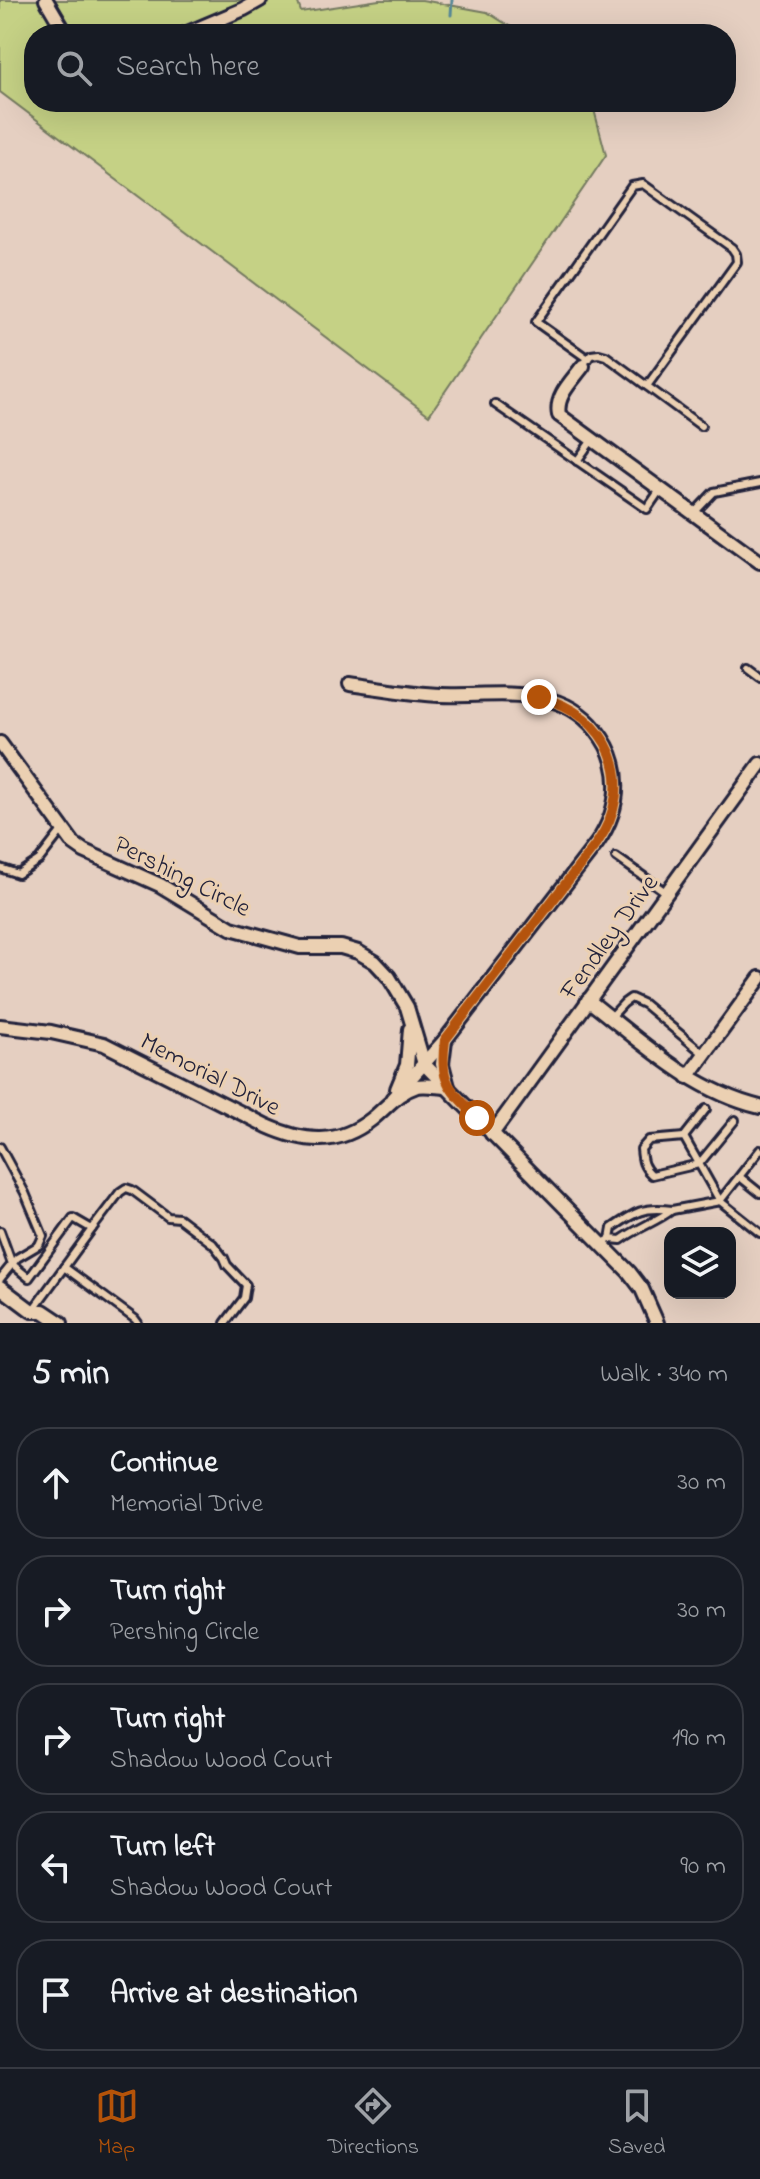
<!DOCTYPE html>
<html lang="en">
<head>
<meta charset="utf-8">
<style>
  :root { --surface:#171b24; --page:#20242c; --text:#f1f3f6; --muted:#9ea1a6; --line:#363941; --accent:#b45309 }
  body { margin:0; font-family:"Indie Flower",sans-serif; background:var(--page); color:var(--text) }
  .controls { position:absolute; right:24px; bottom:24px; display:grid; overflow:hidden; border-radius:16px; box-shadow:0 8px 32px #0002 }
  .controls button { width:72px; height:72px; display:grid; place-items:center; padding:0; border:0; border-bottom:2px solid var(--line); background:var(--surface); color:var(--text); font:40px sans-serif }
  .stop { position:absolute; width:24px; height:24px; margin:-18px; border:6px solid #b45309; border-radius:50%; background:#fff }
  .stop.end { background:#b45309; border-color:#fff; box-shadow:0 2px 8px #0008 }
  .list { margin:0; padding:0; list-style:none }
  h2 { display:flex; justify-content:space-between; align-items:center; height:104px; margin:0; padding:0 32px; font-size:34px }
  h2 small { font-size:26px; font-weight:400; color:var(--muted) }
  .list li { display:grid; grid-template-columns:52px 1fr auto; gap:24px; align-items:center; box-sizing:border-box; height:112px; margin:0 16px 16px; padding:0 16px; border:2px solid var(--line); border-radius:32px }
  .list b { display:block; font-size:30px; white-space:nowrap }
  .list p { margin:0; font-size:26px; white-space:nowrap; color:var(--muted) }
  .list em { font-size:26px; font-style:normal; color:var(--muted) }
  .icon { flex:none; width:44px; height:44px; fill:none; stroke:currentColor; stroke-width:2; stroke-linecap:round; stroke-linejoin:round }
  .map { position:relative; flex:none; width:760px; height:1323px; overflow:hidden }
  .search { position:absolute; background:var(--surface); box-shadow:0 8px 32px #0002; left:24px; right:24px; top:24px; height:88px; display:flex; align-items:center; gap:20px; box-sizing:border-box; padding:0 28px; border-radius:32px; color:var(--muted); font-size:30px }
  .sheet { height:744px; background:var(--surface) }
  nav { display:flex; justify-content:space-around; align-items:center; box-sizing:border-box; height:112px; border-top:2px solid var(--line); background:var(--surface); font-size:22px; color:var(--muted) }
  nav a { display:grid; justify-items:center; gap:4px }
  nav .on { color:var(--accent) }
  .map>svg:first-child { display:block }
</style>
</head>
<body>
<div class="map">
<svg width="760" height="1323" viewBox="0 0 760 1323">
  <rect width="100%" height="100%" fill="#e5cfc1"/>
  <filter id="ink" filterUnits="userSpaceOnUse"><feTurbulence type="fractalNoise" baseFrequency=".0125" numOctaves="2"/><feDisplacementMap in="SourceGraphic" scale="16" xChannelSelector="R" yChannelSelector="G"/><feConvolveMatrix kernelMatrix="1 2 1 2 8 2 1 2 1" color-interpolation-filters="sRGB"/></filter>
  <g filter="url(#ink)">
    <polygon fill="#c5d185" stroke="#747a60" stroke-width="2" points="0,0 297,0 301,12 379,0 422,0 487,12 522,34 34,34 34,102 592,102 606,155 429,415 0,92"/>
    <g fill="none" stroke-linecap="round" stroke-linejoin="round">
      <polyline stroke="#598998" stroke-width="3" points="451,15 452,0"/>
      <defs>
        <g id="service">
          <polyline points="588,359 536,322 632,186 643,184 732,248 736,254 737,262 647,386"/>
          <polyline points="587,360 591,355 599,354 606,356 701,426"/>
          <polyline points="495,404 647,509 660,490"/>
          <polyline points="577,461 592,440"/>
          <polyline points="694,513 714,492 760,483"/>
          <polyline points="748,668 760,677"/>
          <polyline points="616,857 667,893"/>
          <polyline points="0,868 18,874 39,860 63,829"/>
          <polyline points="611,1017 624,1003 631,998 644,1004 704,1054"/>
          <path d="M 735,1120 L 699,1164 L 652,1175 C 643,1167 642,1161 641,1149 L 649,1140 L 684,1137 L 720,1201 L 760,1233"/>
          <polyline points="684,1137 706,1109"/>
          <polyline points="0,1147 25,1193 43,1236 39,1245 17,1258 0,1279"/>
          <polyline points="740,1177 760,1193"/>
          <polyline points="672,1210 720,1201 760,1150"/>
          <polyline points="92,1229 120,1192 126,1188 132,1190 168,1217 179,1218 213,1244 224,1258 227,1265 246,1285 244,1298 225,1323"/>
          <polyline points="0,1231 12,1264 29,1278 73,1218 92,1229 32,1311"/>
          <path d="M 601,1244 L 610,1239 L 621,1240 C 637,1228 656,1222 672,1210 C 644,1206 635,1212 612,1228 L 610,1239"/>
          <polyline points="64,1267 135,1319 138,1323"/>
        </g>
        <g id="minor">
          <polyline points="46,0 66,34"/>
          <polyline points="185,34 244,9 260,0"/>
          <path d="M 583,366 C 572,381 555,396 559,415 L 760,562"/>
          <path d="M 350,684 C 380,688 411,694 441,695 C 494,697 558,682 596,730 C 604,740 610,750 613,762 C 621,792 614,818 597,843 L 445,1040 L 392,1099"/>
          <polyline points="0,743 74,844 84,851 160,885 231,928 300,947 341,947 358,952 375,962 389,977 407,1007 424,1064 629,1272 642,1289 657,1323"/>
          <path d="M 588,1000 C 642,1042 693,1091 760,1107"/>
          <path d="M 0,1026 L 51,1032 L 104,1044 L 267,1126 C 305,1143 338,1146 372,1119 C 387,1107 398,1092 417,1086 C 426,1084 439,1087 448,1087"/>
          <polyline points="445,1040 442,1064 448,1087"/>
          <polyline points="688,1077 760,978"/>
          <polyline points="397,1089 407,1065 410,1029"/>
          <polyline points="492,1134 760,764"/>
          <polyline points="0,1287 32,1311 43,1311 61,1323"/>
        </g>
      </defs>
      <use href="#service" stroke="#22223b" stroke-width="12"/>
      <use href="#minor" stroke="#22223b" stroke-width="18"/>
      <use href="#service" stroke="#ebd0b2" stroke-width="6"/>
      <use href="#minor" stroke="#ebd0b2" stroke-width="12"/>
    </g>
  </g>
  <g fill="none" stroke-linecap="round" stroke-linejoin="round" filter="url(#ink)">
    <path stroke="#b45309" stroke-width="10" d="M 477,1118 C 450,1087 439,1085 445,1040 L 597,843 C 639,782 610,714 539,697"/>
  </g>
  <g text-anchor="middle" stroke-width="6" stroke-linejoin="round" paint-order="stroke">
    <g font-size="26" fill="#22223b" stroke="#ebd0b2">
      <text transform="translate(183 875) rotate(27)" y="9">Pershing Circle</text>
      <text transform="translate(608 936) rotate(-54)" y="9">Fendley Drive</text>
      <text transform="translate(211 1073) rotate(27)" y="9">Memorial Drive</text>
    </g>
  </g>
</svg>
<div class="controls">
<button><svg class="icon" aria-label="layers" viewBox="0 0 24 24"><path d="M12 4l9 5-9 5-9-5zM3 14l9 5 9-5"/></svg></button>
</div>
<div class="stop" style="left:477px;top:1118px"></div>
<div class="stop end" style="left:539px;top:697px"></div>
<div class="search"><svg class="icon" aria-label="search" viewBox="0 0 24 24"><circle cx="10" cy="10" r="6"/><path d="M15 15l6 6"/></svg>Search here</div>
</div>
<section class="sheet">
<h2>5 min<small>Walk · 340 m</small></h2>
<ul class="list">
<li><svg class="icon" aria-label="ahead" viewBox="0 0 24 24"><path d="M12 20V5M6 11l6-6 6 6"/></svg><div><b>Continue</b><p>Memorial Drive</p></div><em>30 m</em></li>
<li><svg class="icon" aria-label="right" viewBox="0 0 24 24"><path d="M7 20v-9h11M14 6l5 5-5 5"/></svg><div><b>Turn right</b><p>Pershing Circle</p></div><em>30 m</em></li>
<li><svg class="icon" aria-label="right" viewBox="0 0 24 24"><path d="M7 20v-9h11M14 6l5 5-5 5"/></svg><div><b>Turn right</b><p>Shadow Wood Court</p></div><em>190 m</em></li>
<li><svg class="icon" aria-label="left" viewBox="0 0 24 24"><path d="M17 20v-9H6M10 6l-5 5 5 5"/></svg><div><b>Turn left</b><p>Shadow Wood Court</p></div><em>90 m</em></li>
<li><svg class="icon" aria-label="arrive" viewBox="0 0 24 24"><path d="M6 21V4h12l-3 4 3 4H6"/></svg><div><b>Arrive at destination</b></div></li>
</ul>
</section>
<nav>
<a class="on"><svg class="icon" aria-label="map" viewBox="0 0 24 24"><path d="M3 6l6-2 6 2 6-2v14l-6 2-6-2-6 2zM9 4v14M15 6v14"/></svg>Map</a>
<a><svg class="icon" aria-label="directions" viewBox="0 0 24 24"><path d="M12 3l9 9-9 9-9-9zM9 14v-3h6M13 9l2 2-2 2"/></svg>Directions</a>
<a><svg class="icon" aria-label="saved" viewBox="0 0 24 24"><path d="M7 4h10v16l-5-4-5 4z"/></svg>Saved</a>
</nav>
</body>
</html>
